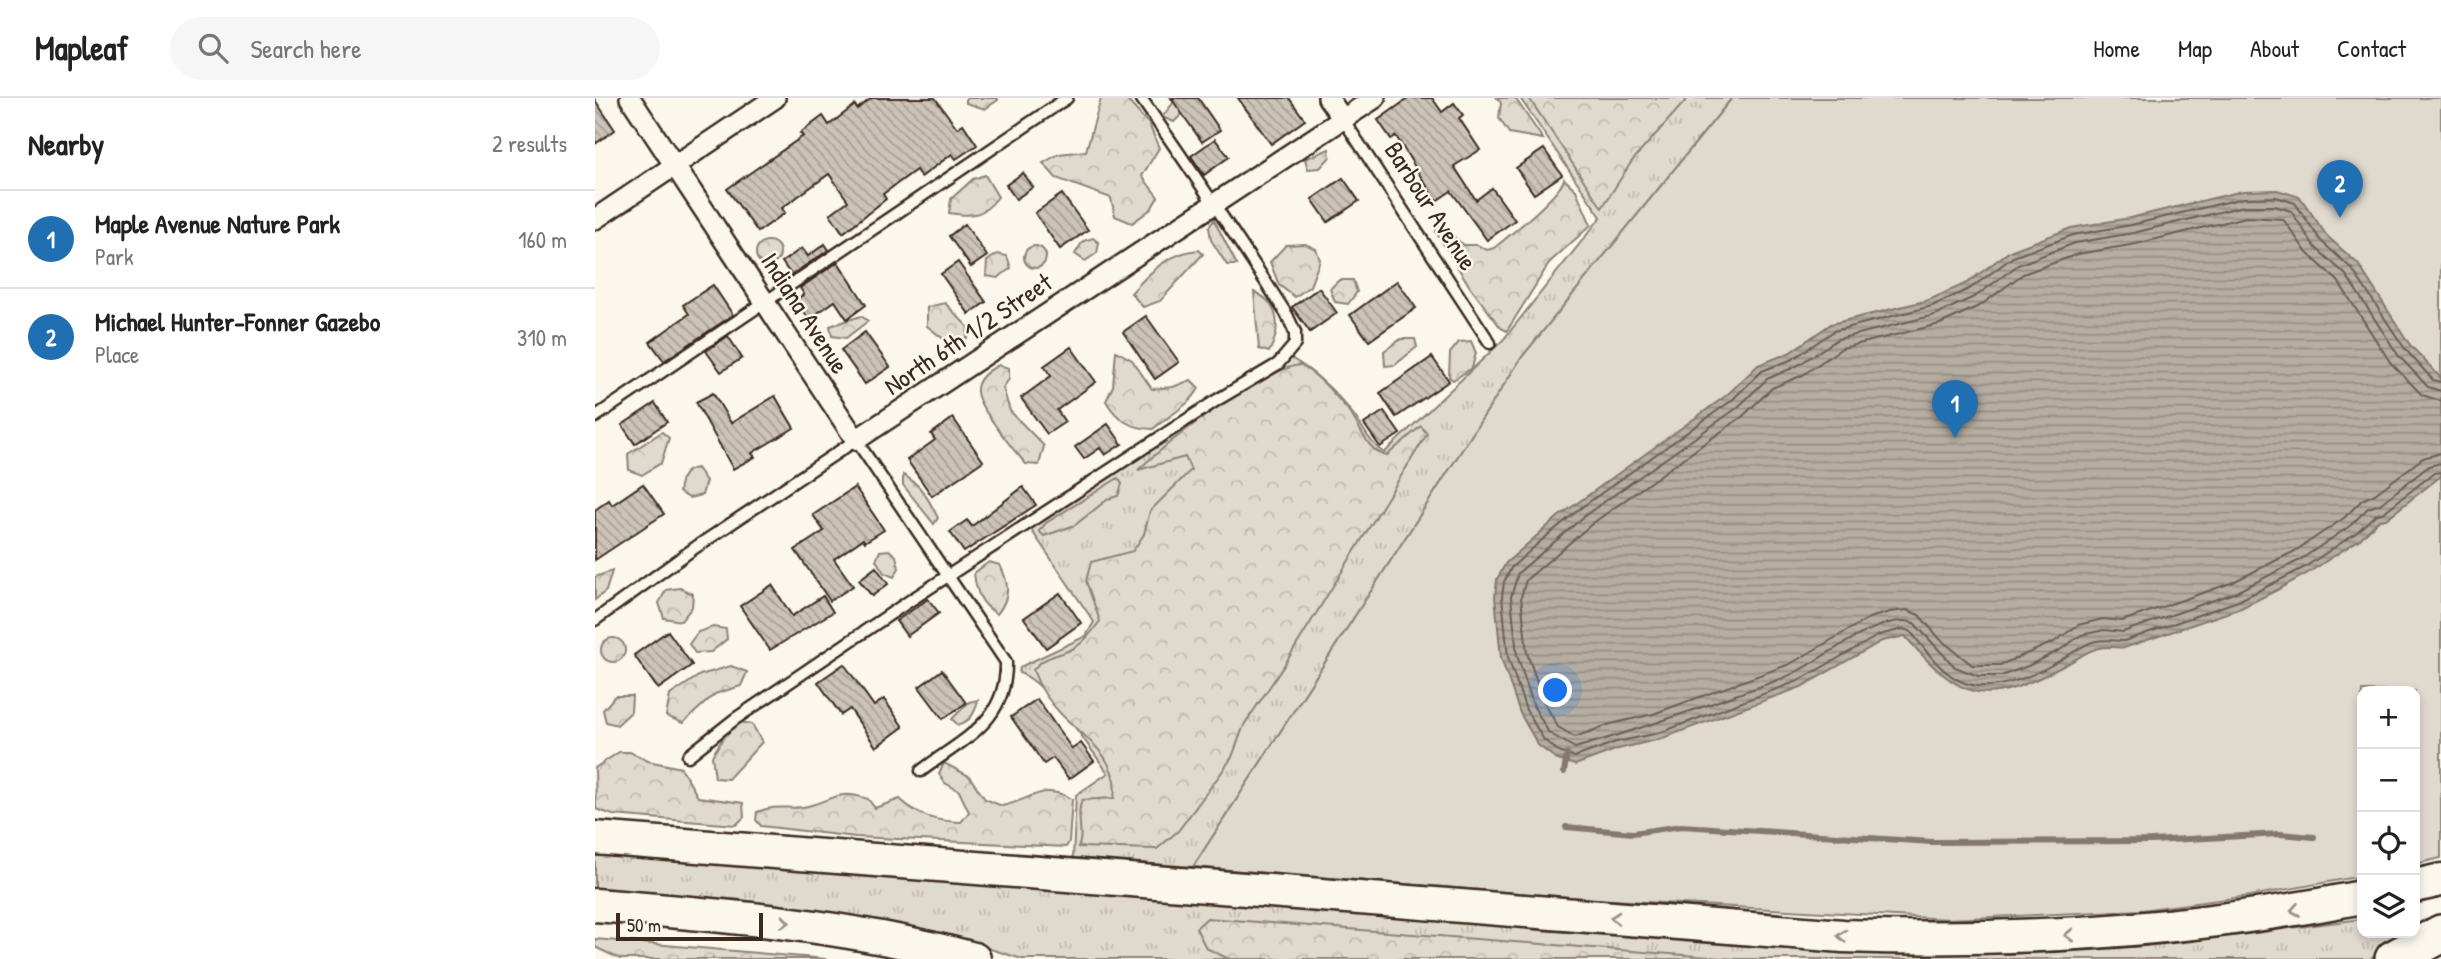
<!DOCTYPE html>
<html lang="en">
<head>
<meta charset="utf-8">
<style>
  :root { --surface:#fff; --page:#f6f6f6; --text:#222; --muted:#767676; --line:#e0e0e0; --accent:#1f6fb2 }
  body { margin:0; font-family:"Patrick Hand",sans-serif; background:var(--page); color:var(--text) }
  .controls { position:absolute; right:21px; bottom:21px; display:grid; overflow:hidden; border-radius:14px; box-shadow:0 4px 10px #0003 }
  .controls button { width:63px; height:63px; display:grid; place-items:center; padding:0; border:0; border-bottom:2px solid var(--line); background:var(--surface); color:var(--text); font:35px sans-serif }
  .scale { position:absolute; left:21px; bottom:18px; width:147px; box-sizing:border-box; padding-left:7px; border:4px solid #3b2a1e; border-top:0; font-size:19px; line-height:24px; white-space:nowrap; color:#3b2a1e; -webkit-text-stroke:5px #fbf7ec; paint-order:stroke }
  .you { position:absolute; left:961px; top:593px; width:24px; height:24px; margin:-18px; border:5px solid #fff; border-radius:50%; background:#1a73e8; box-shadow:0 0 0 10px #1a73e833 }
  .badge { display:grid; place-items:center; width:46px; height:46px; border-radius:50%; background:var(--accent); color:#fff; font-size:23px; font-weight:700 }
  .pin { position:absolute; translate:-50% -58px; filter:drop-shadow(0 2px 4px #0008) }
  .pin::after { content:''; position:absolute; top:37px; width:24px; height:21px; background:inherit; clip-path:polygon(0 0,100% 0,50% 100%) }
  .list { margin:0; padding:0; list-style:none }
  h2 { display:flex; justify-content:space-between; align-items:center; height:91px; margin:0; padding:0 28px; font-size:30px }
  h2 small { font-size:23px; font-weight:400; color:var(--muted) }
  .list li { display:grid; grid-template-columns:46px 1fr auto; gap:21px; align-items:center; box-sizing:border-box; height:98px; padding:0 28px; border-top:2px solid var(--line) }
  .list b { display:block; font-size:26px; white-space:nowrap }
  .list p { margin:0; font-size:23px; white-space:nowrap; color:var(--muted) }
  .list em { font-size:23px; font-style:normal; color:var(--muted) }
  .icon { flex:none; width:38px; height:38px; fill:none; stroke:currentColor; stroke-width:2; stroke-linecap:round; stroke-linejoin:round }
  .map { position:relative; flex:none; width:1846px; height:861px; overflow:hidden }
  header { display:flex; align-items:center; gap:42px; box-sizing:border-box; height:98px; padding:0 35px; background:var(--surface); border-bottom:2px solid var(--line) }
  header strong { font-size:33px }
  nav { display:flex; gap:38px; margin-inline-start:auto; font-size:24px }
  .search { width:490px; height:63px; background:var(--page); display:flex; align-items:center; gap:18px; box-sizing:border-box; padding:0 24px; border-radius:38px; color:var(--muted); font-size:26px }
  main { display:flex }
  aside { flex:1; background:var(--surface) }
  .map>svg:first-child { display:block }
</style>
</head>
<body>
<header>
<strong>Mapleaf</strong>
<div class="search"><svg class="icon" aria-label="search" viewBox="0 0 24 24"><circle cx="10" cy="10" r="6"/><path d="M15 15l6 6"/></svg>Search here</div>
<nav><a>Home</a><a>Map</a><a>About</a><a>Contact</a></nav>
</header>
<main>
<aside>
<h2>Nearby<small>2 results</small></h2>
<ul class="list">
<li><span class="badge">1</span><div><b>Maple Avenue Nature Park</b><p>Park</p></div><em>160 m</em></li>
<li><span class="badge">2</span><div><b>Michael Hunter-Fonner Gazebo</b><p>Place</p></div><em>310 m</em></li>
</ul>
</aside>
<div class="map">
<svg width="1846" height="861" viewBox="0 0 1846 861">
  <defs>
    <pattern id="grass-tufts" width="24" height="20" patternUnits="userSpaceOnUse" patternTransform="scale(1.75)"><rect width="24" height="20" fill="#dfd9ce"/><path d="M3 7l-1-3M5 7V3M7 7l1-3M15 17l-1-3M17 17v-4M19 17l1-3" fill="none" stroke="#c0bab0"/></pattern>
    <pattern id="forest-crowns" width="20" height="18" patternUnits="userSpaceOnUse" patternTransform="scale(1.75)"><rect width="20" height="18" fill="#dfd9ce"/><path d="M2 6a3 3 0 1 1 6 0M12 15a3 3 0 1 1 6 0" fill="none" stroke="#c0bab0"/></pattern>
    <pattern id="water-rules" width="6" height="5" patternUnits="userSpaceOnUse" patternTransform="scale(1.75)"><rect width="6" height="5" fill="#b6aea2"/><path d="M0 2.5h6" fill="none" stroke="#958e83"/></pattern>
    <pattern id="building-back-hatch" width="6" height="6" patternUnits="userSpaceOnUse" patternTransform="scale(1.75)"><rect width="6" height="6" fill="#ccc4b9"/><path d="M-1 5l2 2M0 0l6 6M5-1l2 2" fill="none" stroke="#a79f96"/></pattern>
  </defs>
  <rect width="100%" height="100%" fill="#fbf7ec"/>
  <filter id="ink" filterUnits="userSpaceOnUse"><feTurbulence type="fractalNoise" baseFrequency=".0143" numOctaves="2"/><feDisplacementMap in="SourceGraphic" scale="14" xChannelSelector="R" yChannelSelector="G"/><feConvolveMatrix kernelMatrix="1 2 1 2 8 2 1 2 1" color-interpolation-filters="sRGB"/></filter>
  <g filter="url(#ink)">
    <g fill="url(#grass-tufts)" stroke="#8d8276" stroke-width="2">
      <path d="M 925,0 L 1137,0 L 927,259 L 598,769 L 478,760 L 481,697 L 513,675 C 496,652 450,581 424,575 L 425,569 L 491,538 L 499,524 L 435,430 L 696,260 C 720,274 741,294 758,316 C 768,329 775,346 789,355 L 908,242 L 1006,119 Z"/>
      <polygon points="0,754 1279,854 1414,856 1549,848 1767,821 1767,835 1818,836 1775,861 427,861 373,844 0,794"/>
    </g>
    <g fill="url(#forest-crowns)" stroke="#8d8276" stroke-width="2">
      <polygon points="371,0 402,0 403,2 390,11 371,5"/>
      <polygon points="506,0 530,0 554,26 564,50 547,78 563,99 556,111 537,125 520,118 516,100 461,80 448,65 464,56 491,53"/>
      <polygon points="582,0 603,0 579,24 567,19"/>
      <polygon points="902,0 920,0 948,41 914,35 904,20 906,5"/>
      <polygon points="934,0 1093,0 1037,63 1007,110"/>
      <polygon points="734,51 735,59 725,70 713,71 710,61"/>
      <path d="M 390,77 L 403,99 C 388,118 378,119 354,115 L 356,101 L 378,81 Z"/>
      <path d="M 969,81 L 981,92 L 996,127 L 955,164 L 912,233 L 906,230 L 875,189 L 841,134 L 842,126 L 869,147 L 882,147 L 892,152 L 899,150 C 914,138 966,96 969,81 Z"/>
      <polygon points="619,122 642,167 632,167 616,142 614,129"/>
      <polygon points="498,140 504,145 502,155 490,163 480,156 488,143"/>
      <circle cx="173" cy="155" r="12"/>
      <polygon points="710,146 721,151 725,162 715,188 700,199 684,187 675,164 691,147"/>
      <circle cx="440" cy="159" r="11"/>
      <path d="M 604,152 L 608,156 L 565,203 L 548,209 L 536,195 C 555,174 574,154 604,152 Z"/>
      <polygon points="402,156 412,158 416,170 403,180 391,178 392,163"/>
      <polygon points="744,182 758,182 762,194 753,206 740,204 735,191"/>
      <path d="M 659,194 C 686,205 686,232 674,254 L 664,251 Z"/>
      <polygon points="350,205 373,229 372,240 355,246 332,228 332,209"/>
      <polygon points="266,218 273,223 251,240 237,238 235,228"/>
      <polygon points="806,241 820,241 822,249 800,267 790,268 789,253"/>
      <polygon points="876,243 881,255 877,270 858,282 854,279 855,255 864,244"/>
      <path d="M 521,253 L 537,262 L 557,291 L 578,289 L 596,282 L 604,290 C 595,308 574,317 558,331 C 535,330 522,322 511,303 L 518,288 Z"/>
      <path d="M 404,267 L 414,270 L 414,281 L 408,290 L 415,313 L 449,348 L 444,367 L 431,366 C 420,354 410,341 400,327 C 383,303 368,285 404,267 Z"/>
      <path d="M 705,267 C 723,276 740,297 753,312 C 766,328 770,351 791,358 L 826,328 L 832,336 L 688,569 L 649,627 L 637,659 L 624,678 L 583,733 L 562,751 L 483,749 C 490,737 480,717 487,702 L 519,700 C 525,660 491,641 467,617 C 454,604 444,589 438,572 C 450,557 461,559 477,551 C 489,545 497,534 505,523 L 491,483 L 496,464 L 538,453 L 549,436 L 555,413 L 596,372 L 590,359 L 543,372 C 574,343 665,272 705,267 Z"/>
      <polygon points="67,334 74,340 66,365 47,377 34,372 33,356"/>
      <path d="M 102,370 L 111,383 L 107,397 L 94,400 L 84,394 C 86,381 87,372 102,370 Z"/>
      <path d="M 308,377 C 326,386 334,402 343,420 L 339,426 L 308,387 Z"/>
      <polygon points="523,380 527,386 523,398 513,401 480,427 449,438 444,433 451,425"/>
      <polygon points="294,452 301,458 304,470 299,479 289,475 281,462 285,453"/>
      <path d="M 394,464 L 405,467 C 414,485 416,499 402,516 C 385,506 381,493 379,475 Z"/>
      <polygon points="17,473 11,493 0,502 0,479"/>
      <polygon points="85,490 98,496 97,509 86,523 69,520 64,505 71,492"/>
      <polygon points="118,529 131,531 132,541 116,554 100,555 94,546 103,534"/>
      <circle cx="18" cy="552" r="12"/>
      <polygon points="136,568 152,574 146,588 120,596 88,625 71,618 75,597 105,577"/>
      <polygon points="20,598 37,598 36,614 22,627 11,624 8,612"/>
      <path d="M 383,602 C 380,615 376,623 363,627 L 357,621 L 374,604 Z"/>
      <polygon points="144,624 157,626 167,644 133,681 120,680 117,658 130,637"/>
      <polygon points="24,654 35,654 53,663 86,670 103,699 148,705 149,719 141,727 18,717 1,711 0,670"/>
      <path d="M 349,665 L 374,678 L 390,701 L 407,708 C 436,702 448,684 477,701 L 474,744 L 471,749 L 261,739 L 166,728 L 161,722 L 162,714 C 184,705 195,713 213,708 C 240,701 242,691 273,701 L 280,710 L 305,701 C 324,719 340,723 366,724 L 374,714 L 364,693 L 350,685 L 344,676 Z"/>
      <polygon points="612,820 1140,861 634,861 611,850 601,830"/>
      <polygon points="0,841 231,861 25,861 0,849"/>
    </g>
    <polygon fill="#dfd9ce" stroke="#8d8276" stroke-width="2" points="1137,0 1846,0 1846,760 1820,766 1820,593 1767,593 1767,778 1655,798 1546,812 1354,821 997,801 598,769 927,259"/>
    <path fill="url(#water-rules)" stroke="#85796d" stroke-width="2" d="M 1682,92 L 1705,99 L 1732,138 L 1763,166 L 1815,247 L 1846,280 L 1846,378 L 1791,421 L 1784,422 L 1765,441 L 1713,475 L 1682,492 L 1646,510 L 1529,550 C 1498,546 1495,554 1470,567 C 1390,610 1368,605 1310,538 L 1287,543 L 1206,589 L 1065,641 L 1023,651 L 980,667 L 963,662 L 943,647 L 925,615 L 906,560 L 900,499 L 902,481 L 911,465 L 963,419 L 1132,297 L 1163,267 L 1194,255 L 1236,226 L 1334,202 L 1372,185 L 1415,153 L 1476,130 L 1535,120 L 1648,93 Z"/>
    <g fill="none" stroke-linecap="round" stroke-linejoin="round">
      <g stroke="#6c5f53" stroke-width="2">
        <path d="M 1846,284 L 1838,282 L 1810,251 L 1757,171 L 1726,143 L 1700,105 L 1681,99 L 1649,100 L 1536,127 L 1478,137 L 1418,159 L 1376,190 L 1337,208 L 1239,233 L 1198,261 L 1167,273 L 1136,303 L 987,409 L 947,442 L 916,470 L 909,484 L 907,499 L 913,559 L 931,612 L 949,642 L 966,655 L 980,659 L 1021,644 L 1064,635 L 1203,583 L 1284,537 L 1308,531 L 1315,533 C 1330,551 1347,577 1370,585 C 1401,596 1443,576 1469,560 C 1495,544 1495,540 1529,543 L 1643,503 L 1679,485 L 1710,469 L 1761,435 L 1780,417 L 1789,414 L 1839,375 L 1846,374"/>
        <path d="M 1846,293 L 1833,289 L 1803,257 L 1751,177 L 1720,149 L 1696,113 L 1680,108 L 1649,108 L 1538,135 L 1480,145 L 1423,167 L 1381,198 L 1340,217 L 1243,241 L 1202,268 L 1172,281 L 1142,310 L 992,416 L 923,475 L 916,499 L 922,557 L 939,609 L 954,635 L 980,650 C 1035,634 1089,616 1143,596 C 1163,589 1185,583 1203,573 C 1229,559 1290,513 1319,525 L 1360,569 L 1383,578 L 1406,578 L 1433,568 L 1465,552 L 1486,537 L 1509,532 L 1528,534 L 1639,495 L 1705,462 L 1755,428 L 1773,410 L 1785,406 L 1834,368 L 1846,365"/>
        <polyline points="1846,303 1827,297 1795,264 1743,183 1712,155 1688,121 1651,119 1541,146 1483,156 1428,176 1386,207 1345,226 1247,250 1208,277 1177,290 1148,318 998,425 931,482 926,499 932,555 949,604 963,629 980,639 1016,626 1058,616 1195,566 1274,520 1295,514 1312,512 1324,517 1345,541 1377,567 1405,567 1459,544 1483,527 1508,521 1527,523 1636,485 1700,453 1749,420 1767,402 1780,396 1828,360 1846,355"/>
      </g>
      <g stroke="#85796d" stroke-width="6">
        <polyline points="969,674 972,656"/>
        <polyline points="971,729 1038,735 1086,728 1337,744 1556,743 1685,736 1719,739"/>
      </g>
    </g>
    <g fill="url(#building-back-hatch)" stroke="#3b2a1e" stroke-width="2">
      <polygon points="277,0 340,0 362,30 368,26 382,47 361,61 357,56 326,79 321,72 288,96 291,101 248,135 235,116 253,103 234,76 187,110 190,115 163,134 132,91 208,38 205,35 228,18 234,27 260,7 262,11"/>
      <polygon points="576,0 603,0 625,32 607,44"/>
      <polygon points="643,0 694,0 710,22 676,46"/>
      <polygon points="814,0 837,0 847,14 859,5 868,17 864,20 885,52 859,68 881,102 897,90 920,122 892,142 856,93 841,103 801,38 796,41 783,22"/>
      <polygon points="0,2 20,32 0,46"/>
      <polygon points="620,41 634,59 609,77 596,58"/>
      <polygon points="949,51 967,77 939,96 921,70"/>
      <polygon points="428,75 438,89 421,101 411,87"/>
      <polygon points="748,80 764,103 733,124 717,101"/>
      <polygon points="467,96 493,132 465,151 440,115"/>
      <polygon points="370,126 392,158 376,169 354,138"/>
      <polygon points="230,146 234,152 196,177 187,164 207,150 213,158"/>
      <polygon points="243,164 271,207 252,221 240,203 214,221 201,202 209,196 205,190"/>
      <polygon points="363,164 391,204 374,216 346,176"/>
      <polygon points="802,183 821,210 774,243 755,217"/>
      <polygon points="118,187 138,217 69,263 55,244 94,216 88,207"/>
      <polygon points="724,190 742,215 715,234 697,209"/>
      <polygon points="551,218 584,264 560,281 528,234"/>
      <polygon points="270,234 295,269 270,286 246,252"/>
      <polygon points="133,238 147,260 126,274 111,253"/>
      <polygon points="476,249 501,284 462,312 470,324 452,336 426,300 456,278 449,268"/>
      <polygon points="837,259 854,283 801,319 785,295"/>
      <polygon points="118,295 136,325 180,298 199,330 157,355 160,359 138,371 101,304"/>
      <polygon points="60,305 72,324 40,346 27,327"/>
      <polygon points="789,313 805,336 785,349 769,326"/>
      <polygon points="358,320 388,363 337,398 312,362 340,342 336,336"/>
      <polygon points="513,326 527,346 510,357 505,350 489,361 480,349"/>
      <polygon points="48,386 69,416 0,462 0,412 14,402 17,407"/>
      <polygon points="260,389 289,432 270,444 268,441 239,461 258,488 235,503 200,452 229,433 218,417"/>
      <polygon points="428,389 441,407 369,454 355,434 372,422 377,428"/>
      <polygon points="281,469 293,486 277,498 264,482"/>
      <polygon points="177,487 197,518 228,498 238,514 175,552 145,508"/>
      <polygon points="465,495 486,525 451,550 429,520"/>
      <polygon points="333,501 344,515 312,538 301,523"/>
      <polygon points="73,533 97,567 63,591 39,557"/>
      <polygon points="249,566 279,608 289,601 308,629 281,649 255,611 246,617 223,584"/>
      <polygon points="347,572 371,605 348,621 324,589"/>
      <polygon points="442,601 477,651 486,645 499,663 474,681 458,660 449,666 416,619"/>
    </g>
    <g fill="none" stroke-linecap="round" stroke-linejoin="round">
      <defs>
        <g id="lane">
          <polyline points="748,21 895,245"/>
          <polyline points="0,319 472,0"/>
          <path d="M 0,522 L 101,449 L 261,342 L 411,564 C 412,624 369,640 326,673"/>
          <path d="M 93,658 L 140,621 L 316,502 L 622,302 L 683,266 L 700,246 L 700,234 L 692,217 C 645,143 596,72 546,0"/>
        </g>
        <g id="street">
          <polyline points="35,0 261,342 780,0"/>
          <polyline points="733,0 748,21"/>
          <polyline points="0,121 180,0"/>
        </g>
        <g id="primary">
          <path d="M 0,740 L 1248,838 C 1423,844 1595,833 1767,799"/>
          <polyline points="1820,788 1846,782"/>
          <path d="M 0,807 C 128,817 255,827 379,861"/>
        </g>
        <polyline id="highway" points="1799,861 1846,836"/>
      </defs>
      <use href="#lane" stroke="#3b2a1e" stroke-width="15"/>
      <use href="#street" stroke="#3b2a1e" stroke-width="24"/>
      <use href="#primary" stroke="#3b2a1e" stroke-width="37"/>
      <use href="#highway" stroke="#3b2a1e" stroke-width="42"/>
      <use href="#lane" stroke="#fbf7ec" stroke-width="10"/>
      <use href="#street" stroke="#fbf7ec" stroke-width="19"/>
      <use href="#primary" stroke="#fbf7ec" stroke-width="32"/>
      <use href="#highway" stroke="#fbf7ec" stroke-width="37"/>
    </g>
    <defs><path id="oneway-chevron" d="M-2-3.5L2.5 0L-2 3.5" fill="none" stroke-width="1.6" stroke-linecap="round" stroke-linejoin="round" transform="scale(1.75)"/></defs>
    <g stroke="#9b9085">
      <use href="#oneway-chevron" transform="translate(1700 812) rotate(170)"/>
      <use href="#oneway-chevron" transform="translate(1020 820) rotate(-176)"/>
      <use href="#oneway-chevron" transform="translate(190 824) rotate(7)"/>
      <use href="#oneway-chevron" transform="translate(1474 837) rotate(179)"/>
      <use href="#oneway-chevron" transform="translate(1247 838) rotate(-177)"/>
    </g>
  </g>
  <g text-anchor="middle" stroke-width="5" stroke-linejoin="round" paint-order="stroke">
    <g font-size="26" fill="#3b2a1e" stroke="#fbf7ec">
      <text transform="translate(836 108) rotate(57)" y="9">Barbour Avenue</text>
      <text transform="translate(210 215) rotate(57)" y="9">Indiana Avenue</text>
      <text transform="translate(373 236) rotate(-34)" y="9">North 6th 1/2 Street</text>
    </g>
  </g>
</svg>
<div class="controls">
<button>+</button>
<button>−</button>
<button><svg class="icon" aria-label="locate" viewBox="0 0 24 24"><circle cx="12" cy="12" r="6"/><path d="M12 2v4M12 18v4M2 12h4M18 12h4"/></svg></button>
<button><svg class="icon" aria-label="layers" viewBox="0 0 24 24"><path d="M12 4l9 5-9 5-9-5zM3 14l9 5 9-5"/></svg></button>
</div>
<div class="scale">50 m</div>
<div class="you"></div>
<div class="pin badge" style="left:1360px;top:340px">1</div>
<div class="pin badge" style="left:1745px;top:120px">2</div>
</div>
</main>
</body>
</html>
